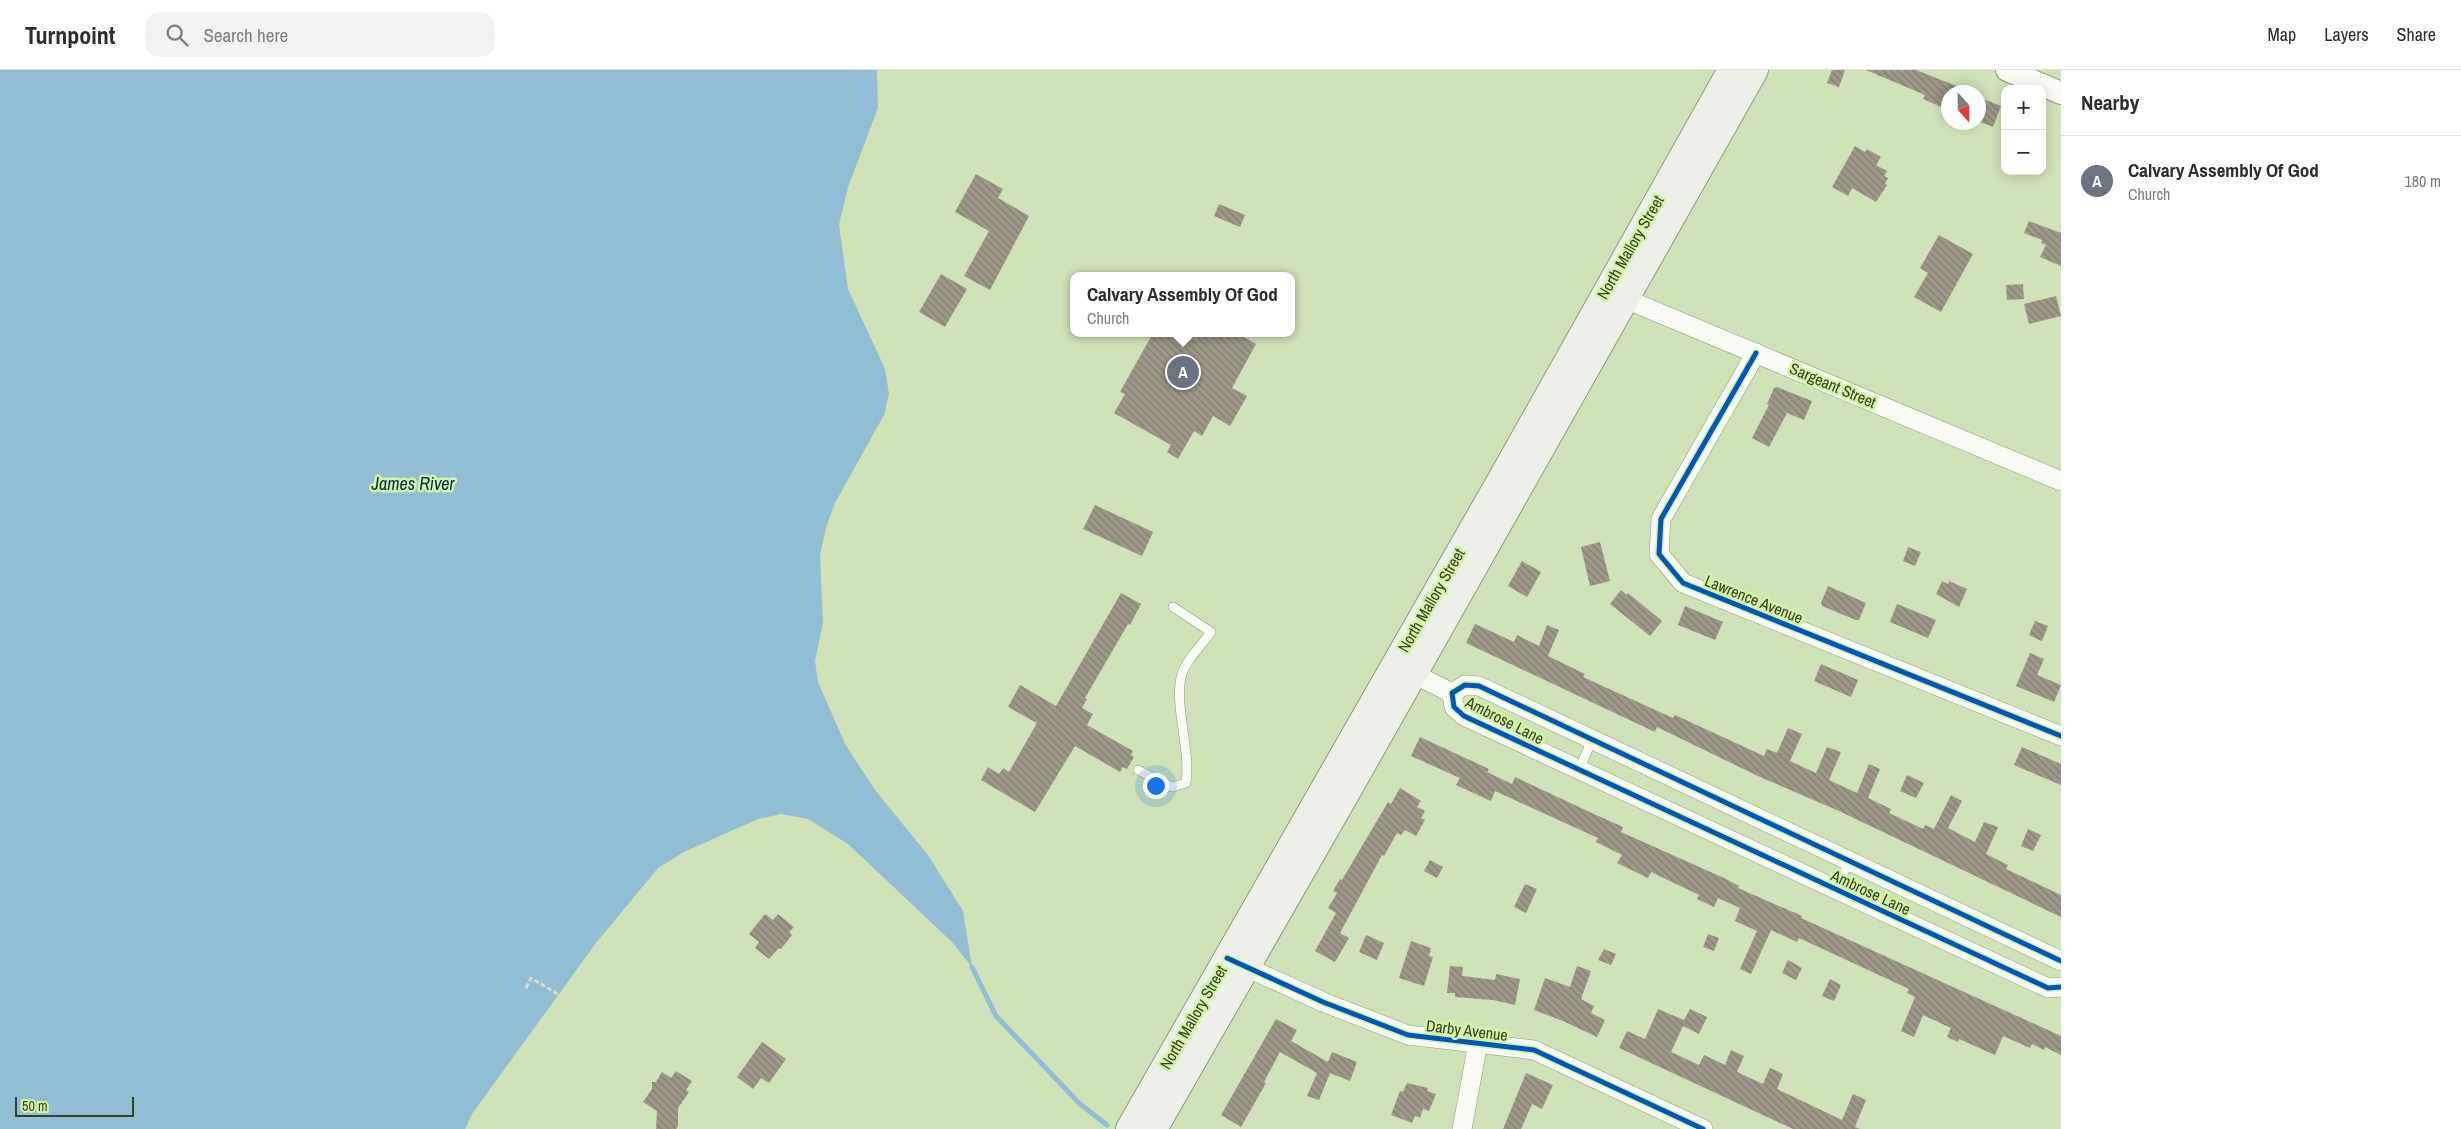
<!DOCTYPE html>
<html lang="en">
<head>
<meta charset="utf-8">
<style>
  :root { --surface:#fff; --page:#f2f2f3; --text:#2b2b33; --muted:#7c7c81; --line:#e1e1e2; --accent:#6b7956 }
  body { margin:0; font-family:"Archivo Narrow",sans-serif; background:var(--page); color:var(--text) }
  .controls { position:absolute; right:15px; top:15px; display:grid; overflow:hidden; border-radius:10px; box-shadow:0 2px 12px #0003 }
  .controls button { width:45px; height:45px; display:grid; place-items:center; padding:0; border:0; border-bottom:1px solid var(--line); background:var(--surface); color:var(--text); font:25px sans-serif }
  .compass { position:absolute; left:1941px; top:15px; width:45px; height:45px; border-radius:50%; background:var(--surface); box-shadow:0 2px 12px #0003; rotate:159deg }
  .scale { position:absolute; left:15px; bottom:12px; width:119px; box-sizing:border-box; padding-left:5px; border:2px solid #354122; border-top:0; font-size:14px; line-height:18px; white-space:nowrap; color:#354122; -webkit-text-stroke:4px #d3f3a6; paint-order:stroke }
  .you { position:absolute; left:1155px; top:715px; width:18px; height:18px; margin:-12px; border:4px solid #fff; border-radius:50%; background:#1a73e8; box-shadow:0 0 0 8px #1a73e833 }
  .badge { display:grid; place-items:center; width:32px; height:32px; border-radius:50%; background:var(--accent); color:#fff; font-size:16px; font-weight:700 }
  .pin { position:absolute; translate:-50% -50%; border:2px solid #fff; box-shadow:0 1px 5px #0006 }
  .popup { position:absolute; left:1070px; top:202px; width:225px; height:65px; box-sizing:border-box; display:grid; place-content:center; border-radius:10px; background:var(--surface); filter:drop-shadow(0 1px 4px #0005); font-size:16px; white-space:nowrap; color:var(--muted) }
  .popup b { font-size:19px; color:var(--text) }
  .popup::after { content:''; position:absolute; left:50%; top:100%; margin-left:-10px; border:10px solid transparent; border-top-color:var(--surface) }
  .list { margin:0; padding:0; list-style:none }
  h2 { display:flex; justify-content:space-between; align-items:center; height:65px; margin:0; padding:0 20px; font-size:21px }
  h2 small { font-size:16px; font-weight:400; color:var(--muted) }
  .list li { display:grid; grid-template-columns:32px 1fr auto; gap:15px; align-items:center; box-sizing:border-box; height:90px; padding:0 20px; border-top:1px solid var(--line) }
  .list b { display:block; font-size:19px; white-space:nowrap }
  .list p { margin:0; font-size:16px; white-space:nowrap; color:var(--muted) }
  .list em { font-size:16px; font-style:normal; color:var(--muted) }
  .icon { flex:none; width:28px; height:28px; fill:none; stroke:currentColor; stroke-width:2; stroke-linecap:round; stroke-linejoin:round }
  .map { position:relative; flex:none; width:2061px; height:1059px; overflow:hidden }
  header { display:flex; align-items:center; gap:30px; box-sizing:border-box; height:70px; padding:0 25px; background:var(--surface); border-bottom:1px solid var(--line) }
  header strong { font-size:24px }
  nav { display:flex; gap:28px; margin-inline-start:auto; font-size:18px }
  .search { width:350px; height:45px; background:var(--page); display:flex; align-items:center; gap:12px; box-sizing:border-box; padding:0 18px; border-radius:15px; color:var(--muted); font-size:19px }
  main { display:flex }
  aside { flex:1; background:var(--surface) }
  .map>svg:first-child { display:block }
</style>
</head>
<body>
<header>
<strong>Turnpoint</strong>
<div class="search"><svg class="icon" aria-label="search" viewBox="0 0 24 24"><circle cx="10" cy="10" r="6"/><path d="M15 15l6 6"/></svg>Search here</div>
<nav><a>Map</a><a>Layers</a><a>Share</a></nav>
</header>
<main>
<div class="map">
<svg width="2061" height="1059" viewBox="0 0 2061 1059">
  <defs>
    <pattern id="building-back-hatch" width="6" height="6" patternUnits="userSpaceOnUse" patternTransform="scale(1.25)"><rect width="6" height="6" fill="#9e9889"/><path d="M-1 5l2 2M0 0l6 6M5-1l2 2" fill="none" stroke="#827e70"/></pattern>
  </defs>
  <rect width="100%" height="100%" fill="#d0e2b8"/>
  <polygon fill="#91bed5" points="0,0 877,0 878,38 848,117 839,155 848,219 885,299 889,324 884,345 835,433 826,458 820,485 823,552 815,591 818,612 845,674 875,720 928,785 963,841 972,897 952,872 848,774 808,749 781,744 758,749 684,782 658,798 596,873 472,1044 465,1059 0,1059"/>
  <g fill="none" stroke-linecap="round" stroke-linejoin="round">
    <polyline stroke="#91bed5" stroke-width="5" points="972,897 996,946 1080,1034 1107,1055"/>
  </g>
  <g fill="url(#building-back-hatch)">
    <polygon points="1832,0 1845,0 1839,17 1827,13"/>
    <polygon points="1866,0 1916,0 1972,22 1948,22 1948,40 1923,29 1925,25"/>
    <polygon points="1978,27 2001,36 1993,57 1978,51"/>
    <polygon points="1855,76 1865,82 1867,79 1881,87 1876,95 1887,101 1884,106 1888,108 1885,114 1887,115 1876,132 1852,118 1848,126 1832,117"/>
    <polygon points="976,104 1003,119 998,128 1029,146 990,220 964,206 989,161 955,142"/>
    <polygon points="1219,134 1245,145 1240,157 1214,146"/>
    <polygon points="2029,151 2061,163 2061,196 2040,187 2046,175 2041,173 2042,170 2024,163"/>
    <polygon points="1939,165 1973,184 1941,242 1914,227 1928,203 1920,198"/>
    <polygon points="941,204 967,219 945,257 919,242"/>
    <polygon points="2023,214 2024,229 2007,230 2006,215"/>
    <polygon points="2056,226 2061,246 2029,254 2024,234"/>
    <polygon points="1153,263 1237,263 1256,274 1232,318 1247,326 1230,356 1213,346 1202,366 1194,361 1178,389 1167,382 1171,375 1114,343 1125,324 1120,322"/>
    <polygon points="1777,317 1812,331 1804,350 1787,343 1769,377 1752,368 1769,335 1767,334 1774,318"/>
    <polygon points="1095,435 1153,462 1142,486 1083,459"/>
    <polygon points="1600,472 1610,511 1590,516 1581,477"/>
    <polygon points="1908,477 1921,482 1915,496 1903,491"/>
    <polygon points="1522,491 1541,502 1527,527 1508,516"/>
    <polygon points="1942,511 1948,514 1949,511 1967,519 1959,537 1936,524"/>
    <polygon points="1828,516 1866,533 1859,550 1856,550 1822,536 1821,533"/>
    <polygon points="1621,520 1627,525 1628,523 1662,551 1650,566 1610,534"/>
    <polygon points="1121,523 1141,534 1130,555 1128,554 1085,628 1087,629 1082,638 1093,644 1087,655 1133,681 1131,685 1134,687 1127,699 1123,697 1120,702 1075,676 1035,742 981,710 988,697 999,704 1003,698 1009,702 1037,653 1008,637 1020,615 1056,636"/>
    <polygon points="1897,534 1936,550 1928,568 1890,552"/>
    <polygon points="1685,536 1723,552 1715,570 1678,555"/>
    <polygon points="2035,551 2048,556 2042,571 2029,565"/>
    <polygon points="1475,554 1514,572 1517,565 1539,576 1547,555 1559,560 1548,586 1585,604 1583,607 1607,618 1673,648 1675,645 1764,686 1767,679 1777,683 1788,658 1802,664 1790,691 1816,703 1827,677 1841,682 1829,710 1857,723 1869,694 1880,699 1868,728 1891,739 1889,743 1923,759 1925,755 1934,759 1951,725 1962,731 1948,758 1975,772 1984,752 1998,757 1986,784 2008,795 2006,799 2061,825 2061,847 1839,741 1760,707 1657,657 1655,662 1466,573"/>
    <polygon points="2030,583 2044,589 2037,605 2061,615 2054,632 2016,616"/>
    <polygon points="1821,594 1858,610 1851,627 1814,611"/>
    <polygon points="1420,667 1489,699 1487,702 1512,714 1515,707 1594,744 1623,757 1621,762 1724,808 1739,816 1738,818 1802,846 1801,848 2061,966 2061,985 2045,977 2044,980 2032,974 2030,978 2003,966 1995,985 1959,969 1958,972 1947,967 1951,958 1923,945 1914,967 1901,961 1915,927 1907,923 1909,919 1799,868 1797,872 1771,860 1751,904 1740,899 1757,861 1735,851 1740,838 1718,828 1714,837 1697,829 1699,825 1651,802 1648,808 1617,793 1622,785 1596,772 1598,768 1495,721 1491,731 1456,715 1460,708 1411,686"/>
    <polygon points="2022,677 2061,694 2061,715 2014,695"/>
    <polygon points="1907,705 1924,713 1916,728 1900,721"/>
    <polygon points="1400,718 1421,731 1417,737 1425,741 1421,748 1425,750 1416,766 1405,760 1401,765 1397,763 1384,786 1382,785 1340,863 1349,868 1335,892 1315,881 1336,843 1328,838 1337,823 1333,821 1340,809 1342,810 1388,732 1391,734"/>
    <polygon points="2028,759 2041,765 2033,781 2021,776"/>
    <polygon points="1430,790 1443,797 1437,808 1424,801"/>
    <polygon points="1525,814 1537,819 1526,843 1514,837"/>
    <polygon points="765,844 773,850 778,844 794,857 789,862 792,865 781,879 779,878 769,889 755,878 759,872 749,864"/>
    <polygon points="1708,864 1719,868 1714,881 1703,877"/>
    <polygon points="1366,865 1384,873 1377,890 1359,882"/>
    <polygon points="1411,871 1431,878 1429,886 1433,887 1424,916 1399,908"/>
    <polygon points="1604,879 1616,884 1611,895 1598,890"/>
    <polygon points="1788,890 1802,898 1796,910 1782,903"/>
    <polygon points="1450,896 1463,897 1462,906 1495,910 1496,904 1520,909 1515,935 1493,930 1455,927 1455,923 1447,923"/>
    <polygon points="1577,896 1591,901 1581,929 1594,936 1591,943 1605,950 1597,967 1563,951 1534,940 1545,908 1570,917"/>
    <polygon points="1830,909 1841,915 1834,931 1822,926"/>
    <polygon points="1658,939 1684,950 1690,939 1707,947 1699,964 1683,956 1671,982 1699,995 1704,985 1725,995 1731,980 1744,986 1737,1002 1763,1014 1770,998 1783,1004 1777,1019 1842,1050 1853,1024 1866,1030 1855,1057 1860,1059 1793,1059 1619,978 1627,961 1645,969"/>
    <polygon points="1276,949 1297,960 1291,971 1328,992 1332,982 1357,992 1350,1011 1330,1003 1319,1030 1307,1026 1317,1003 1280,982 1264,1012 1266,1013 1241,1057 1221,1045"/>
    <polygon points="762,972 786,989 769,1013 761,1008 753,1019 737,1007"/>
    <polygon points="676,1001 692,1011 686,1020 689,1022 678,1038 678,1056 676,1059 656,1059 657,1041 643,1032 652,1019 652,1012 656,1012 662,1002 671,1008"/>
    <polygon points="1526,1003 1553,1015 1542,1039 1532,1034 1521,1059 1503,1059"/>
    <polygon points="1407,1013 1428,1018 1427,1021 1436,1024 1429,1041 1423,1039 1420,1048 1415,1046 1412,1053 1391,1045 1400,1021 1403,1022"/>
  </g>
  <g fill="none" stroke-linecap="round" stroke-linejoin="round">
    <defs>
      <g id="service">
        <path d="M 1138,700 L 1172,717 L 1186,713 C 1191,680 1173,632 1182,604 C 1186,590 1202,575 1211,562 L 1173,537"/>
        <polyline points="1579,700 1592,670"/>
        <polyline points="1836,819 1849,791"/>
      </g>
      <g id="minor">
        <polyline points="1616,225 2061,411"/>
        <polyline points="1756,283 1661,449 1659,484 1683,513 2061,666"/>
        <polyline points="1404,599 1452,623"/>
        <polyline points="2061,891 1479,616 1465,615 1452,623 1454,637 1464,646 2048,918 2061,917"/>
        <polyline points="1235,892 1323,932 1408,965 1534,980 1703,1059"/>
        <polyline points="1462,1059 1478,973"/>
      </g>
      <polyline id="tertiary" points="2007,0 2061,23"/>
      <g id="secondary">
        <polyline points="1129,1059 1505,402 1731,0"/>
        <polyline points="1154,1059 1349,719 1755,0"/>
      </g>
    </defs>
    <use href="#service" stroke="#8e9b7a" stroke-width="10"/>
    <use href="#minor" stroke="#8e9b7a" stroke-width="20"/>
    <use href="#tertiary" stroke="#8e9b7a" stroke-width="24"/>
    <use href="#secondary" stroke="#8e9b7a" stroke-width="28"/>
    <polyline stroke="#d7dccf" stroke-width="3" stroke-dasharray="5 2.5" stroke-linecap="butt" points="526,918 531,908 579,937"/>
    <use href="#service" stroke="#f8fbf4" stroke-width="9"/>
    <use href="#minor" stroke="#f8fbf4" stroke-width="19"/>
    <use href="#tertiary" stroke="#f8fbf4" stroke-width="22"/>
    <use href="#secondary" stroke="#edf0e8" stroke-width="26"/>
    <defs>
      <g id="cycleway">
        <polyline points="1756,283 1661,449 1659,484 1683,513 2061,666"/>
        <polyline points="1227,888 1323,932 1408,965 1534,980 1703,1059"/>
        <polyline points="2061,891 1479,616 1465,615 1452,623 1454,637 1464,646 2048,918 2061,917"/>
      </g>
    </defs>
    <use href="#cycleway" stroke="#d3f3a6" stroke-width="8"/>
    <use href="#cycleway" stroke="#0057b8" stroke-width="5"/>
  </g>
  <g text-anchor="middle" stroke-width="5" stroke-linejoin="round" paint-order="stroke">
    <g font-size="16" fill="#354122" stroke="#d3f3a6">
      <text transform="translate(1630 177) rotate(-60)" y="6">North Mallory Street</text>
      <text transform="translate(1833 315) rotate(23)" y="6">Sargeant Street</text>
      <text transform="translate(1754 529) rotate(22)" y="6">Lawrence Avenue</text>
      <text transform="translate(1431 530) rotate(-60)" y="6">North Mallory Street</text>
      <text transform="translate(1505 650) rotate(27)" y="6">Ambrose Lane</text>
      <text transform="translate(1871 822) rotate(25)" y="6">Ambrose Lane</text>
      <text transform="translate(1193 947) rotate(-60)" y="6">North Mallory Street</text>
      <text transform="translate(1467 960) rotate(7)" y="6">Darby Avenue</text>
    </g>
    <g font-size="18" font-style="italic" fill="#002c4d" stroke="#d3f3a6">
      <text x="413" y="420">James River</text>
    </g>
  </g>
</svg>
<div class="controls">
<button>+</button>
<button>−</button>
</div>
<svg class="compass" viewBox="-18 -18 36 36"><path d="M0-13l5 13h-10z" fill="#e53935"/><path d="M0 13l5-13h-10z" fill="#7c7c81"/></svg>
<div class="scale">50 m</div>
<div class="you"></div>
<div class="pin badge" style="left:1183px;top:302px;background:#6b7280">A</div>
<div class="popup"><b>Calvary Assembly Of God</b>Church</div>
</div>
<aside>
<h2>Nearby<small></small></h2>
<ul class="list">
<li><span class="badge" style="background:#6b7280">A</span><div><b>Calvary Assembly Of God</b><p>Church</p></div><em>180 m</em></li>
</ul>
</aside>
</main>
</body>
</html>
